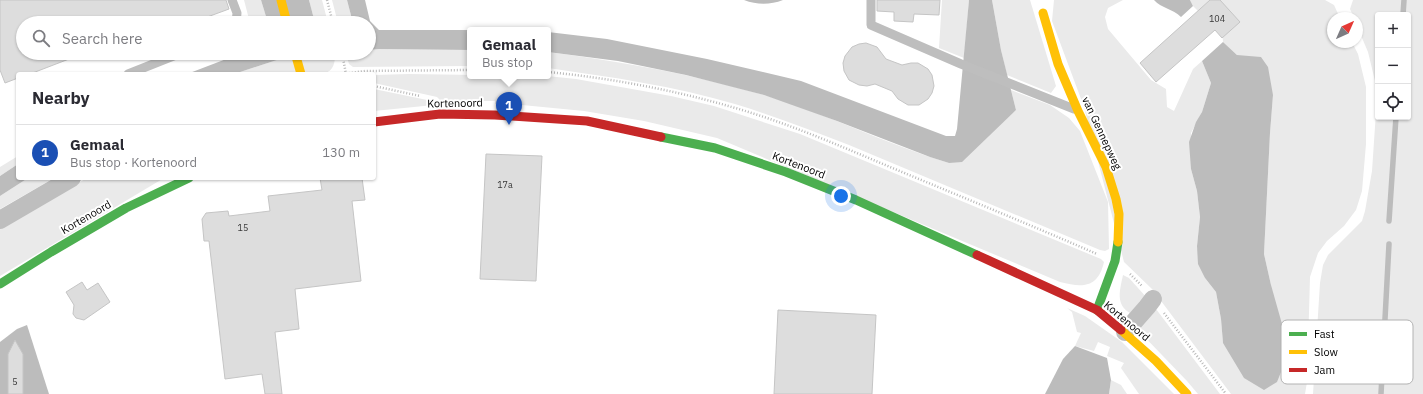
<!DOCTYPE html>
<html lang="en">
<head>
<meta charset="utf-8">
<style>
  :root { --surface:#fff; --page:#f2f2f3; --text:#2b2b33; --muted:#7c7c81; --line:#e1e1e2; --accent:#d93025 }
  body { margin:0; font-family:"IBM Plex Sans",sans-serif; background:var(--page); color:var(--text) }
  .controls { position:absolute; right:12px; top:12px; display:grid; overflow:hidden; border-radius:4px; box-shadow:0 1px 3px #0004 }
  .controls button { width:36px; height:36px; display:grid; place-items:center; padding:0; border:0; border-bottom:1px solid var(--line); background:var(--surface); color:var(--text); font:20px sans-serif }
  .compass { position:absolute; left:1327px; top:12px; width:36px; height:36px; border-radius:50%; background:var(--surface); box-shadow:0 1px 3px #0004; rotate:45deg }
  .you { position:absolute; left:841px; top:196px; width:14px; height:14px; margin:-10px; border:3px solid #fff; border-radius:50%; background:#1a73e8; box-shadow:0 0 0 6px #1a73e833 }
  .badge { display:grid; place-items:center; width:26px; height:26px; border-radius:50%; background:var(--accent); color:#fff; font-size:13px; font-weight:700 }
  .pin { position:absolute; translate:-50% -33px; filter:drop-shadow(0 1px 2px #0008) }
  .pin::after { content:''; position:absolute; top:21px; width:14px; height:12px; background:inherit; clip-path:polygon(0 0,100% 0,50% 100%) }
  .popup { position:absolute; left:467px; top:27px; width:84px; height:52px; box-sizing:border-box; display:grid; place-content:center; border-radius:4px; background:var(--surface); filter:drop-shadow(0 1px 3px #0005); font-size:13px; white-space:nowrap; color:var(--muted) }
  .popup b { font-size:15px; color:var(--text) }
  .popup::after { content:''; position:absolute; left:50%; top:100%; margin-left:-8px; border:8px solid transparent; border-top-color:var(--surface) }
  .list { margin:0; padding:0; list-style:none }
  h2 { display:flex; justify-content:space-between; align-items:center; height:52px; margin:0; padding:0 16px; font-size:17px }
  h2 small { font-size:13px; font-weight:400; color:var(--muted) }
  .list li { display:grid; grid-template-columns:26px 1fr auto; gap:12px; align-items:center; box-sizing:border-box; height:56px; padding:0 16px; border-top:1px solid var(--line) }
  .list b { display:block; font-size:15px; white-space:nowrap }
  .list p { margin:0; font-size:13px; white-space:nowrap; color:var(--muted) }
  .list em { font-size:13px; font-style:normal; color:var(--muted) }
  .icon { flex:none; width:22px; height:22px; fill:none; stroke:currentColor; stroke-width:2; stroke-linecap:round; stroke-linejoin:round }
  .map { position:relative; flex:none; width:1423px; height:394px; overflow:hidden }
  .search { position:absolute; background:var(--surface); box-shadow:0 1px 3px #0004; left:16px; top:16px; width:360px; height:44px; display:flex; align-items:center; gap:10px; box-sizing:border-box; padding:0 14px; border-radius:22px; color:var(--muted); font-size:15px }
  .panel { position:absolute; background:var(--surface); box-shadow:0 1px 3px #0004; left:16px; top:72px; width:360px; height:108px; border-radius:4px }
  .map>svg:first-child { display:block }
</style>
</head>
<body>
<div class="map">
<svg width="1423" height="394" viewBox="0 0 1423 394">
  <rect width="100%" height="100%" fill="#fff"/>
  <g fill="#eaeaea" fill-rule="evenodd">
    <polygon points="244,0 261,0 268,23 250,23"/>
    <polygon points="309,0 322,0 328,23 315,23"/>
    <polygon points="332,0 347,0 353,23 338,23"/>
    <polygon points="942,0 969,0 964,58 939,48"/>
    <polygon points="992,0 1030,0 1056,86 1051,93 1007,75 1001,50"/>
    <polygon points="1054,0 1123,0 1108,8 1105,17 1108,29 1151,80 1166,89 1167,107 1174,111 1193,69 1202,61 1211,83 1202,112 1191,133 1191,169 1197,191 1200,217 1197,246 1205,278 1216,292 1221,319 1223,343 1271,285 1264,254 1270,133 1273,95 1237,55 1223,42 1220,0 1325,0 1334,5 1340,18 1333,18 1333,42 1352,42 1358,54 1366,87 1366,144 1362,191 1356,210 1344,226 1327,241 1318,253 1310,277 1307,382 1305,394 1231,394 1152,289 1124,262 1084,107 1052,21"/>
    <polygon points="1190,0 1210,0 1198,11 1193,6"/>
    <path d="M 1353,0 L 1423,0 L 1423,394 L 1313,394 L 1320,283 L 1323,265 L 1328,255 L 1362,221 L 1365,211 L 1372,171 L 1376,112 L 1375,81 L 1368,52 L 1357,26 L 1357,18 L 1354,18 L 1350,9 ZM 1378,15 L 1408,15 L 1408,117 L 1378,117 Z"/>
    <polygon points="379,49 470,50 470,66 353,67 349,64 346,53 369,53 369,50"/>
    <path d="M 548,52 C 608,60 665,69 723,84 C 737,88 751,91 764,95 C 827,114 886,144 949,163 L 1016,110 L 1011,90 L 1050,105 L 1069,118 L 1080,131 L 1108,202 L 1109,249 L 1105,251 L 1100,250 L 849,145 C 812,131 774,116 735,104 C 674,86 611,77 548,68 Z"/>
    <path d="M 306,53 L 335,53 C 335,63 334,70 324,74 L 234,74 L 283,58 Z"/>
    <path d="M 409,74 L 547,76 L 576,79 L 671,96 L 714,106 L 800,134 L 1101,259 L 1104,262 C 1098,288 1083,288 1060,282 L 717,138 L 644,121 L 584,111 L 522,105 L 495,104 L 495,101 L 441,101 L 437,97 L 374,83 L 374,75 Z"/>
    <polygon points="374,89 432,101 434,105 374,111"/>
    <polygon points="18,156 18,164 0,176 0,167"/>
    <polygon points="28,178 54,178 0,209 0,196"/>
    <polygon points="87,178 164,178 0,276 0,228"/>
    <path d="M 1123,275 L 1129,278 L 1147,298 L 1130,313 C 1115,304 1120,290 1123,275 Z"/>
    <polygon points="1067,308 1085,316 1122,342 1174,394 1139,394 1121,368 1124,363 1107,356 1110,347 1098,342 1094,351 1075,346 1081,333 1077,332 1072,312"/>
    <polygon points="1156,309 1220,394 1198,394 1187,381 1136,328"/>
    <polygon points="1111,380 1121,385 1127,394 1109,394"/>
  </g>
  <g fill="#bcbcbc">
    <polygon points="261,0 309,0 315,23 268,23"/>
    <polygon points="347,0 365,0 370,21 379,30 523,30 470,30 470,50 379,49 369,50 369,23 353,23"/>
    <path d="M 744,0 L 783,0 C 770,5 757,5 744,0 Z"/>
    <polygon points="969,0 992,0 1001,50 1016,110 962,162 949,163 930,157 837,121 764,95 686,75 618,61 548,52 548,32 607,39 707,59 801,81 946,136 955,136 957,129"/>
    <path d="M 1154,0 L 1190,0 L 1193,6 L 1181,17 C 1173,9 1161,8 1154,0 Z"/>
    <polygon points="1223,42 1237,55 1261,57 1268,67 1273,95 1270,133 1264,254 1271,285 1282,324 1284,352 1283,367 1277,382 1264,390 1244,378 1223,343 1221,319 1216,292 1205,278 1198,264 1197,246 1200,217 1197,191 1191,169 1189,142 1196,122 1202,112 1211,83 1202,61"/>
    <polygon points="242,53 306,53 283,58 234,74 187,74"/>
    <polygon points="18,164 18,178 28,178 0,196 0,176"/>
    <polygon points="27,325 49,394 0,394 0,342 17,329"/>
    <polygon points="1075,346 1107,358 1111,380 1109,394 1045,394 1063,359"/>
  </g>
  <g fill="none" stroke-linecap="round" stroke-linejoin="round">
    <g stroke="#bcbcbc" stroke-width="5.5">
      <polyline points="1403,15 1404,0"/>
      <polyline points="1389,221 1396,117"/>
      <polyline points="1381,394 1389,244"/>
    </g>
  </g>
  <g fill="#ddd" stroke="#c5c5c5">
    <polygon points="0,0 226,0 229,9 191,23 23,23 23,53 82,53 82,54 30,74 18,74 18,78 5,83 0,70"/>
    <polygon points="877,0 940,0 939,15 914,14 913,22 894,21 894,12 877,11"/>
    <polygon points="1210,0 1220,0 1240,22 1222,38 1215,30 1156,82 1140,63"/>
    <polygon points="866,43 877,47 886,59 902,65 911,63 918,63 928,69 932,75 934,86 932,93 928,99 919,105 908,105 898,99 892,91 875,84 867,86 859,85 849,80 844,71 843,63 845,56 852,47 859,44"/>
    <polygon points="486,154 542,156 536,281 480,279"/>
    <polygon points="320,178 362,178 365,200 352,201 361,281 295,289 299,329 275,332 282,394 265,394 262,374 225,379 209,241 204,241 202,219 206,213 228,211 229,216 270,211 268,196 322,190"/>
    <polygon points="82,282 87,290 98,283 110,302 84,320 76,318 73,314 74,305 66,292"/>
    <polygon points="778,310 876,315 872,394 774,394"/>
    <polygon points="15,340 23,354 23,394 8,394 8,354"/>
  </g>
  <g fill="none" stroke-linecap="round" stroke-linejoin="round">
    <g stroke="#b8b8b8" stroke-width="2.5" stroke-dasharray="1 2" stroke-linecap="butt">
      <polyline points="327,0 333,23"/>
      <polyline points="342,53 346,74"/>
      <path d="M 548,72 C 619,79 690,93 758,115 C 807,131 854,152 902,172 C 967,199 1033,226 1097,254"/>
      <polyline points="343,74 365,71 470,70"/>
      <polyline points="374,86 420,96"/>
      <polyline points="1130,274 1142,286"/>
      <polyline points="1164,313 1226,394"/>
    </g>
    <g stroke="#bebebe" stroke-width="9">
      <polyline points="232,0 237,13 236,23"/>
      <polyline points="871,0 871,25 961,64 1074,109"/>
      <polyline points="128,74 181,53"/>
    </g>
    <g stroke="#bebebe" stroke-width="18">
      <polyline points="0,220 72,178"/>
      <polyline points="1125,332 1147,307 1153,299"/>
    </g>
    <g stroke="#4caf50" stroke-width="9">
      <polyline points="661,137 715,148 786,172 856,200 977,255"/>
      <polyline points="0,284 51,252 126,208 189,178"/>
      <polyline points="1097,310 1115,261 1118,242"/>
    </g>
    <g stroke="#ffc107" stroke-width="9">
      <polyline points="281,0 287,23"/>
      <polyline points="1043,13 1058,64 1078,111 1106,167 1116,199 1119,214 1118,242"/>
      <polyline points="295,53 301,74"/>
      <polyline points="1121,330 1156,361 1187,394"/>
    </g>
    <g stroke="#c62828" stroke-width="9">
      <polyline points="374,122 440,114 495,115 587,121 661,137"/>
      <polyline points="977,255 1097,310 1121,330"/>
    </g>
  </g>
  <g text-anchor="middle" stroke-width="4" stroke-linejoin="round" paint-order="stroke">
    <g font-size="9" fill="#373737">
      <text x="1217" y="22">104</text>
      <text x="505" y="188">17a</text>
      <text x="243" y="231">15</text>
      <text x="15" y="385">5</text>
    </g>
    <g font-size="11" fill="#000" stroke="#fff">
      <text transform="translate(455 103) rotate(-1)" y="4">Kortenoord</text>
      <text transform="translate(1102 133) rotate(65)" y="4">van Gennepweg</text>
      <text transform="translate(799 165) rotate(21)" y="4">Kortenoord</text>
      <text transform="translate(86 217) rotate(-30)" y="4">Kortenoord</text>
      <text transform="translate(1127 321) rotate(40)" y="4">Kortenoord</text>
    </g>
  </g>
  <rect x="1281" y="320" width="132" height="64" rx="6" fill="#fff" stroke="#b2b2b2" stroke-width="1"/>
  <rect x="1289" y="332" width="18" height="4" fill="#4caf50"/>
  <rect x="1289" y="350" width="18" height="4" fill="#ffc107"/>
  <rect x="1289" y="368" width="18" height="4" fill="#c62828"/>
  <g font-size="11" fill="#000">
    <text x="1314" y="338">Fast</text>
    <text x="1314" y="356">Slow</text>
    <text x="1314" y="374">Jam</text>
  </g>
</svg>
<div class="controls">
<button>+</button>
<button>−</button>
<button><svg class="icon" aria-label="locate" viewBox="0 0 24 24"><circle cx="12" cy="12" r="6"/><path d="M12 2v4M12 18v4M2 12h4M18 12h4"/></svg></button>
</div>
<svg class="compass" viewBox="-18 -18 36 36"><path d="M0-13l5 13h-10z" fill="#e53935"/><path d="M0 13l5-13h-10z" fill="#7c7c81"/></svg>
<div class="you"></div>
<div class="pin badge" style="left:509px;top:125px;background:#1a4fb4">1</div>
<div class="popup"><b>Gemaal</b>Bus stop</div>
<div class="search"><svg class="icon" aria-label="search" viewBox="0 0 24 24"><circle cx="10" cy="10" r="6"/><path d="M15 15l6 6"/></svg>Search here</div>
<section class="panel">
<h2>Nearby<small></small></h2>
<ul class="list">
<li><span class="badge" style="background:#1a4fb4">1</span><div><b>Gemaal</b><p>Bus stop · Kortenoord</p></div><em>130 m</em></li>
</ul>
</section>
</div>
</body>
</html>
